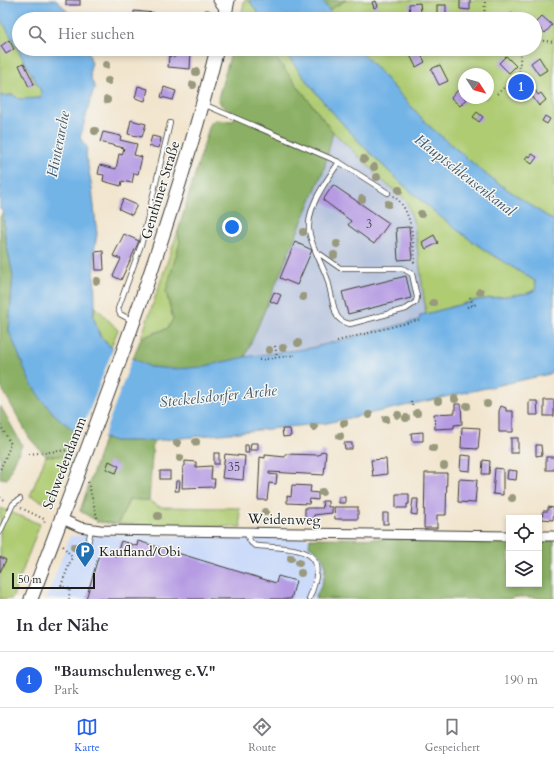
<!DOCTYPE html>
<html lang="de">
<head>
<meta charset="utf-8">
<style>
  :root { --surface:#fff; --page:#f2f2f3; --text:#2b2b33; --muted:#7c7c81; --line:#e1e1e2; --accent:#2563eb }
  body { margin:0; font-family:Cardo,serif; background:var(--page); color:var(--text) }
  .controls { position:absolute; right:12px; bottom:12px; display:grid; overflow:hidden; border-radius:0px; box-shadow:0 2px 6px #0003 }
  .controls button { width:36px; height:36px; display:grid; place-items:center; padding:0; border:0; border-bottom:1px solid var(--line); background:var(--surface); color:var(--text); font:20px sans-serif }
  .compass { position:absolute; left:458px; top:68px; width:36px; height:36px; border-radius:50%; background:var(--surface); box-shadow:0 2px 6px #0003; rotate:126deg }
  .scale { position:absolute; left:12px; bottom:10px; width:83px; box-sizing:border-box; padding-left:4px; border:2px solid #1c1c1c; border-top:0; font-size:11px; line-height:14px; white-space:nowrap; color:#1c1c1c; -webkit-text-stroke:3px #f6f6f2; paint-order:stroke }
  .you { position:absolute; left:232px; top:227px; width:14px; height:14px; margin:-10px; border:3px solid #fff; border-radius:50%; background:#1a73e8; box-shadow:0 0 0 6px #1a73e833 }
  .badge { display:grid; place-items:center; width:26px; height:26px; border-radius:50%; background:var(--accent); color:#fff; font-size:13px; font-weight:700 }
  .pin { position:absolute; translate:-50% -50%; border:2px solid #fff; box-shadow:0 1px 4px #0006 }
  .list { margin:0; padding:0; list-style:none }
  h2 { display:flex; justify-content:space-between; align-items:center; height:52px; margin:0; padding:0 16px; font-size:17px }
  h2 small { font-size:13px; font-weight:400; color:var(--muted) }
  .list li { display:grid; grid-template-columns:26px 1fr auto; gap:12px; align-items:center; box-sizing:border-box; height:56px; padding:0 16px; border-top:1px solid var(--line) }
  .list b { display:block; font-size:15px; white-space:nowrap }
  .list p { margin:0; font-size:13px; white-space:nowrap; color:var(--muted) }
  .list em { font-size:13px; font-style:normal; color:var(--muted) }
  .icon { flex:none; width:22px; height:22px; fill:none; stroke:currentColor; stroke-width:2; stroke-linecap:round; stroke-linejoin:round }
  .map { position:relative; flex:none; width:554px; height:599px; overflow:hidden }
  .search { position:absolute; background:var(--surface); box-shadow:0 2px 6px #0003; left:12px; right:12px; top:12px; height:44px; display:flex; align-items:center; gap:10px; box-sizing:border-box; padding:0 14px; border-radius:22px; color:var(--muted); font-size:15px }
  .sheet { height:108px; background:var(--surface) }
  nav { display:flex; justify-content:space-around; align-items:center; box-sizing:border-box; height:56px; border-top:1px solid var(--line); background:var(--surface); font-size:11px; color:var(--muted) }
  nav a { display:grid; justify-items:center; gap:2px }
  nav .on { color:var(--accent) }
  .map>svg:first-child { display:block }
</style>
</head>
<body>
<div class="map">
<svg width="554" height="599" viewBox="0 0 554 599">
  <rect width="100%" height="100%" fill="#f6f6f2"/>
  <filter id="ink" filterUnits="userSpaceOnUse"><feTurbulence type="fractalNoise" baseFrequency=".025" numOctaves="2"/><feDisplacementMap in="SourceGraphic" scale="8" xChannelSelector="R" yChannelSelector="G"/><feConvolveMatrix kernelMatrix="1 2 1 2 8 2 1 2 1" color-interpolation-filters="sRGB"/></filter>
  <filter id="wash" filterUnits="userSpaceOnUse"><feTurbulence type="fractalNoise" baseFrequency=".012" numOctaves="4" result="noise"/><feDisplacementMap in="SourceGraphic" scale="16" xChannelSelector="R" yChannelSelector="G"/><feGaussianBlur stdDeviation="0.9" result="paint"/><feColorMatrix in="noise" values="0 0 0 0 0 0 0 0 0 0 0 0 0 0 0 0 0 1.4 0 .05"/><feComposite in="paint" operator="in"/></filter>
  <g filter="url(#wash)">
    <rect width="100%" height="100%" fill="#f2e5ce"/>
    <polygon fill="#ccdbf9" points="119,535 310,538 309,546 320,552 326,565 322,584 315,599 46,599 70,536"/>
    <polygon fill="#b8c5de" points="333,132 374,171 374,175 406,200 414,223 426,314 420,315 419,320 311,348 245,357 324,169"/>
    <g fill="#afcc73" stroke="#667448" fill-rule="evenodd">
      <polygon points="245,0 249,0 262,19 248,19 244,14 240,19"/>
      <path d="M 346,0 L 554,0 L 554,221 L 489,177 L 428,125 L 359,49 L 535,49 L 535,19 L 335,19 L 329,10 ZM 464,74 L 488,74 L 488,98 L 464,98 Z"/>
      <polygon points="0,20 5,26 41,91 41,98 19,99 13,95 0,96"/>
      <path d="M 269,49 L 283,49 C 335,124 411,199 486,251 C 502,261 519,271 535,281 L 536,288 L 529,293 L 477,300 L 426,314 L 414,223 L 406,200 L 374,174 L 374,171 L 333,132 Z"/>
      <polygon points="178,231 180,242 166,292 173,319 168,328 141,338"/>
      <path d="M 95,306 L 118,330 L 111,347 C 99,336 91,323 95,306 Z"/>
      <polygon points="46,456 70,456 53,500 48,504 30,496"/>
      <polygon points="130,499 149,501 160,507 239,508 241,527 118,524"/>
      <polygon points="0,508 40,524 12,599 0,599"/>
    </g>
    <g fill="#8bb065" stroke="#546640">
      <polygon points="322,0 346,0 329,10"/>
      <path d="M 232,49 L 269,49 L 333,132 L 324,169 L 245,357 C 215,364 181,375 150,367 C 144,366 139,362 133,359 L 141,338 L 168,328 L 173,319 L 166,291 L 180,242 L 178,231 L 210,124 L 215,120 L 233,121 L 236,114 L 221,105 L 218,98 Z"/>
      <polygon points="3,212 5,237 13,275 9,331 56,416 77,433 70,456 46,456 30,439 0,385 0,217"/>
      <polygon points="0,405 22,445 7,479 0,478"/>
      <polygon points="104,439 116,441 153,441 149,501 129,499 118,524 99,522 80,511"/>
      <path d="M 310,538 L 509,540 L 509,584 L 539,584 L 539,540 L 554,540 L 554,599 C 539,599 523,594 509,599 L 315,599 C 325,578 334,559 309,546 Z"/>
    </g>
    <g fill="#73b4e7" stroke="#486882">
      <path d="M 0,0 L 57,0 L 67,11 L 72,19 L 19,19 L 19,49 L 87,49 L 92,63 C 88,72 91,81 96,89 L 93,91 L 80,138 L 87,147 L 86,155 L 92,188 L 97,234 L 94,252 L 95,306 L 93,315 L 100,337 L 111,347 L 150,367 L 174,369 L 201,367 L 245,357 L 311,348 L 419,320 L 420,315 L 426,314 L 477,300 L 529,293 L 536,289 L 535,281 C 519,271 502,261 486,251 C 410,198 336,125 283,49 L 359,49 L 428,125 L 489,177 L 554,221 L 554,373 L 327,423 L 153,441 L 116,441 L 77,433 L 56,416 L 41,399 L 29,380 L 9,331 L 13,275 L 5,237 L 3,212 L 0,209 L 0,96 L 13,95 L 19,99 L 40,98 L 41,91 L 5,26 L 0,20 Z"/>
      <polygon points="249,0 322,0 335,19 262,19"/>
    </g>
    <polygon fill="#f2e5ce" points="114,346 133,356 102,440 80,435"/>
    <g id="blocks">
      <g fill="#b69be3">
        <rect x="66" y="0" width="14" height="5"/>
        <polygon points="460,0 470,0 470,10 460,9"/>
        <polygon points="376,1 378,6 374,8 372,2"/>
        <polygon points="420,3 421,13 410,14 409,4"/>
        <rect x="437" y="5" width="9" height="10"/>
        <polygon points="134,11 154,13 153,19 134,18"/>
        <polygon points="512,13 517,19 504,19"/>
        <polygon points="542,16 552,25 545,33 535,23"/>
        <polygon points="9,40 14,49 6,54 1,46"/>
        <polygon points="176,50 191,51 190,69 168,67 169,56 175,57"/>
        <polygon points="419,51 425,62 416,67 410,55"/>
        <polygon points="506,56 516,66 509,73 499,63"/>
        <polygon points="539,57 547,70 539,75 531,63"/>
        <polygon points="24,63 34,84 29,87 19,65"/>
        <polygon points="440,65 448,81 439,85 431,69"/>
        <polygon points="138,86 148,89 145,101 135,98"/>
        <polygon points="164,87 176,91 173,100 161,97"/>
        <polygon points="458,90 464,95 464,98 467,98 460,106 451,98"/>
        <polygon points="535,90 538,95 541,93 546,100 539,106 530,93"/>
        <polygon points="477,112 483,117 479,122 473,117"/>
        <polygon points="545,116 550,119 547,124 542,121"/>
        <polygon points="131,120 146,124 142,137 128,134"/>
        <polygon points="103,132 121,136 120,140 137,144 134,155 142,157 138,174 134,173 132,183 122,181 121,186 103,181 104,175 98,174 100,165 116,169 119,154 122,155 124,148 100,142"/>
        <polygon points="152,136 161,138 159,148 149,146"/>
        <polygon points="532,154 537,157 532,164 525,159 528,155 530,157"/>
        <polygon points="333,185 389,223 374,244 348,225 351,221 323,200"/>
        <polygon points="123,199 137,205 132,215 119,209"/>
        <polygon points="409,227 412,259 398,260 396,228"/>
        <polygon points="124,234 139,241 121,280 113,276 121,259 113,256"/>
        <polygon points="434,235 438,243 426,249 422,242"/>
        <polygon points="295,242 312,250 297,285 280,278"/>
        <polygon points="103,251 104,270 96,270 95,252"/>
        <polygon points="406,276 411,298 348,314 342,292"/>
        <polygon points="274,292 281,295 277,304 270,301"/>
        <rect x="544" y="400" width="10" height="16"/>
        <polygon points="529,401 537,401 538,415 529,415"/>
        <polygon points="455,404 461,404 462,424 454,425 454,428 435,429 434,414 455,413"/>
        <polygon points="501,406 506,408 506,411 513,411 513,432 499,432 499,411"/>
        <polygon points="462,427 480,428 478,449 461,448"/>
        <polygon points="282,429 290,429 291,436 283,437"/>
        <polygon points="423,432 423,441 412,441 411,433"/>
        <rect x="511" y="438" width="7" height="15"/>
        <polygon points="251,443 258,443 258,450 250,450"/>
        <polygon points="344,443 352,443 352,449 345,449"/>
        <polygon points="245,445 248,445 249,453 245,453"/>
        <polygon points="536,445 541,445 542,455 536,456"/>
        <polygon points="322,451 326,452 324,475 269,472 269,474 277,475 276,484 269,483 267,500 258,500 260,457 265,458 265,455 285,457 285,454 319,455"/>
        <rect x="214" y="453" width="5" height="11"/>
        <polygon points="225,454 245,456 243,480 222,478"/>
        <polygon points="461,455 471,456 470,471 460,470"/>
        <rect x="546" y="457" width="8" height="13"/>
        <polygon points="386,459 387,474 373,476 371,460"/>
        <polygon points="483,460 490,461 489,474 482,474"/>
        <polygon points="109,461 119,466 116,473 106,469"/>
        <polygon points="185,461 196,462 196,467 212,466 211,479 215,479 214,487 182,488 183,466 185,466"/>
        <polygon points="495,468 503,469 503,495 493,494"/>
        <polygon points="508,470 517,471 516,480 507,479"/>
        <rect x="160" y="471" width="10" height="8"/>
        <polygon points="425,473 447,473 446,515 437,515 437,528 424,528"/>
        <polygon points="459,479 477,480 475,503 458,502"/>
        <polygon points="176,481 180,481 179,491 175,491"/>
        <polygon points="292,485 311,486 310,492 318,493 318,500 310,499 309,504 287,503 287,496 291,497"/>
        <polygon points="396,494 409,494 409,504 407,504 407,508 396,508"/>
        <rect x="339" y="497" width="6" height="6"/>
        <polygon points="413,499 418,499 417,515 411,514"/>
        <polygon points="322,501 328,501 328,507 332,507 332,513 314,515 314,521 305,521 305,508 323,508"/>
        <polygon points="334,507 358,507 358,519 335,519"/>
        <polygon points="548,507 554,508 553,520 542,519 543,511 548,511"/>
        <rect x="383" y="513" width="5" height="11"/>
        <polygon points="121,541 137,546 138,541 276,583 278,576 296,581 291,599 86,599 100,551 116,556"/>
        <polygon points="0,557 6,560 0,572"/>
      </g>
    </g>
  </g>
  <g filter="url(#ink)">
    <use href="#blocks" fill-opacity="0" stroke="#3c3a37" stroke-width="1"/>
    <g fill="none" stroke-linecap="round" stroke-linejoin="round">
      <defs>
        <g id="lane">
          <polyline points="203,104 339,162 388,193"/>
          <path d="M 317,252 L 340,268 L 402,268 L 412,274 L 417,297 L 416,302 L 406,309 L 350,324 C 345,323 340,321 337,316 C 332,305 331,290 327,278 C 322,264 310,244 309,229 C 308,204 326,182 339,162"/>
          <polyline points="133,321 120,314 118,309 142,242 170,123"/>
          <polyline points="0,532 13,504 20,499"/>
          <path d="M 247,532 C 248,537 249,542 254,545 C 258,547 267,546 272,547 C 313,549 327,557 309,599"/>
          <polyline points="86,554 91,529"/>
        </g>
        <g id="street">
          <polyline points="218,0 226,11"/>
          <polyline points="60,518 80,527 100,530 509,536"/>
          <polyline points="539,536 554,536"/>
        </g>
        <g id="secondary">
          <polyline points="224,19 228,0"/>
          <path d="M 31,599 C 99,418 170,237 217,49"/>
        </g>
      </defs>
      <use href="#lane" stroke="#3c3a37" stroke-width="6"/>
      <use href="#street" stroke="#3c3a37" stroke-width="11"/>
      <use href="#secondary" stroke="#3c3a37" stroke-width="15"/>
      <g stroke="#3c3a37" stroke-width="2" stroke-dasharray="1 3" stroke-linecap="butt">
        <polyline points="484,19 485,0"/>
        <polyline points="535,40 554,42"/>
        <polyline points="497,94 519,74 521,49"/>
        <path d="M 393,196 C 413,209 412,239 415,260 L 413,265"/>
        <polyline points="470,297 473,305"/>
        <polyline points="467,307 477,304"/>
        <polyline points="337,341 419,320"/>
        <polyline points="275,346 277,357"/>
        <polyline points="259,360 295,355"/>
        <polyline points="411,401 413,408"/>
        <polyline points="0,425 11,444 0,470"/>
        <polyline points="29,454 69,450 74,452"/>
        <polyline points="88,482 98,521"/>
        <polyline points="0,497 6,501"/>
        <polyline points="21,508 44,519 45,525"/>
        <polyline points="63,546 72,557 61,586 70,589 69,599"/>
      </g>
      <use href="#lane" stroke="#fff" stroke-width="4.5"/>
      <use href="#street" stroke="#fff" stroke-width="9"/>
      <use href="#secondary" stroke="#fff" stroke-width="13"/>
    </g>
    <g fill="#98997d">
      <circle cx="207" cy="13" r="4"/>
      <circle cx="106" cy="65" r="4"/>
      <circle cx="196" cy="72" r="4"/>
      <circle cx="108" cy="81" r="4"/>
      <circle cx="193" cy="85" r="4"/>
      <circle cx="107" cy="100" r="4"/>
      <circle cx="95" cy="131" r="4"/>
      <circle cx="364" cy="159" r="4"/>
      <circle cx="374" cy="167" r="4"/>
      <circle cx="377" cy="177" r="4"/>
      <circle cx="399" cy="190" r="4"/>
      <circle cx="362" cy="199" r="4"/>
      <circle cx="388" cy="204" r="4"/>
      <circle cx="421" cy="214" r="4"/>
      <circle cx="303" cy="232" r="4"/>
      <circle cx="337" cy="244" r="4"/>
      <circle cx="334" cy="255" r="4"/>
      <circle cx="97" cy="281" r="4"/>
      <circle cx="480" cy="292" r="4"/>
      <circle cx="303" cy="297" r="4"/>
      <circle cx="433" cy="303" r="4"/>
      <circle cx="298" cy="343" r="4"/>
      <circle cx="283" cy="348" r="4"/>
      <circle cx="269" cy="350" r="4"/>
      <circle cx="455" cy="399" r="4"/>
      <circle cx="438" cy="401" r="4"/>
      <circle cx="487" cy="404" r="4"/>
      <circle cx="467" cy="406" r="4"/>
      <circle cx="417" cy="413" r="4"/>
      <circle cx="369" cy="415" r="4"/>
      <circle cx="398" cy="415" r="4"/>
      <circle cx="406" cy="418" r="4"/>
      <circle cx="386" cy="419" r="4"/>
      <circle cx="344" cy="423" r="4"/>
      <circle cx="314" cy="427" r="4"/>
      <circle cx="340" cy="436" r="4"/>
      <circle cx="196" cy="442" r="4"/>
      <circle cx="177" cy="443" r="4"/>
      <circle cx="433" cy="448" r="4"/>
      <circle cx="180" cy="458" r="4"/>
      <circle cx="444" cy="466" r="4"/>
      <circle cx="322" cy="492" r="4"/>
      <circle cx="512" cy="498" r="4"/>
      <circle cx="265" cy="512" r="4"/>
      <circle cx="158" cy="516" r="4"/>
      <circle cx="74" cy="547" r="4"/>
      <circle cx="291" cy="558" r="4"/>
      <circle cx="299" cy="563" r="4"/>
      <circle cx="301" cy="573" r="4"/>
    </g>
  </g>
  <defs>
    <symbol id="parking-pin" viewBox="-11 -11 22 30"><path d="M0 17L-7.5 6A9.5 9.5 0 1 1 7.5 6Z" fill="#1f6fb2" stroke="#f6f6f2"/><path d="M-3.5-5.5H1a3.5 3.5 0 0 1 0 7H-1V5.5H-3.5ZM-1-3.4V-.6H.8a1.4 1.4 0 0 0 0-2.8Z" fill="#fff"/></symbol>
  </defs>
  <g fill-rule="evenodd">
    <use href="#parking-pin" x="74" y="540" width="22" height="30"/>
  </g>
  <g text-anchor="middle" stroke-width="3" stroke-linejoin="round" paint-order="stroke">
    <g font-size="12" fill="#423c4e">
      <text x="369" y="228">3</text>
      <text x="234" y="471">35</text>
    </g>
    <g font-size="14" fill="#1c1c1c" stroke="#f6f6f2">
      <text transform="translate(160 190) rotate(-73)" y="5">Genthiner Straße</text>
      <text transform="translate(64 463) rotate(-69)" y="5">Schwedendamm</text>
      <text transform="translate(284 519) rotate(1)" y="5">Weidenweg</text>
    </g>
    <g font-size="14" fill="#1c1c1c" stroke="#f6f6f2" text-anchor="start">
      <text x="99" y="556">Kaufland/Obi</text>
    </g>
    <g font-size="15" font-style="italic" fill="#3f596d" stroke="#f6f6f2">
      <text transform="translate(58 144) rotate(-79)" y="5">Hinterarche</text>
      <text transform="translate(465 175) rotate(38)" y="5">Hauptschleusenkanal</text>
      <text transform="translate(218 396) rotate(-6)" y="5">Steckelsdorfer Arche</text>
    </g>
  </g>
</svg>
<div class="controls">
<button><svg class="icon" aria-label="locate" viewBox="0 0 24 24"><circle cx="12" cy="12" r="6"/><path d="M12 2v4M12 18v4M2 12h4M18 12h4"/></svg></button>
<button><svg class="icon" aria-label="layers" viewBox="0 0 24 24"><path d="M12 4l9 5-9 5-9-5zM3 14l9 5 9-5"/></svg></button>
</div>
<svg class="compass" viewBox="-18 -18 36 36"><path d="M0-13l5 13h-10z" fill="#e53935"/><path d="M0 13l5-13h-10z" fill="#7c7c81"/></svg>
<div class="scale">50 m</div>
<div class="you"></div>
<div class="pin badge" style="left:521px;top:87px">1</div>
<div class="search"><svg class="icon" aria-label="search" viewBox="0 0 24 24"><circle cx="10" cy="10" r="6"/><path d="M15 15l6 6"/></svg>Hier suchen</div>
</div>
<section class="sheet">
<h2>In der Nähe<small></small></h2>
<ul class="list">
<li><span class="badge">1</span><div><b>&quot;Baumschulenweg e.V.&quot;</b><p>Park</p></div><em>190 m</em></li>
</ul>
</section>
<nav>
<a class="on"><svg class="icon" aria-label="map" viewBox="0 0 24 24"><path d="M3 6l6-2 6 2 6-2v14l-6 2-6-2-6 2zM9 4v14M15 6v14"/></svg>Karte</a>
<a><svg class="icon" aria-label="directions" viewBox="0 0 24 24"><path d="M12 3l9 9-9 9-9-9zM9 14v-3h6M13 9l2 2-2 2"/></svg>Route</a>
<a><svg class="icon" aria-label="saved" viewBox="0 0 24 24"><path d="M7 4h10v16l-5-4-5 4z"/></svg>Gespeichert</a>
</nav>
</body>
</html>
